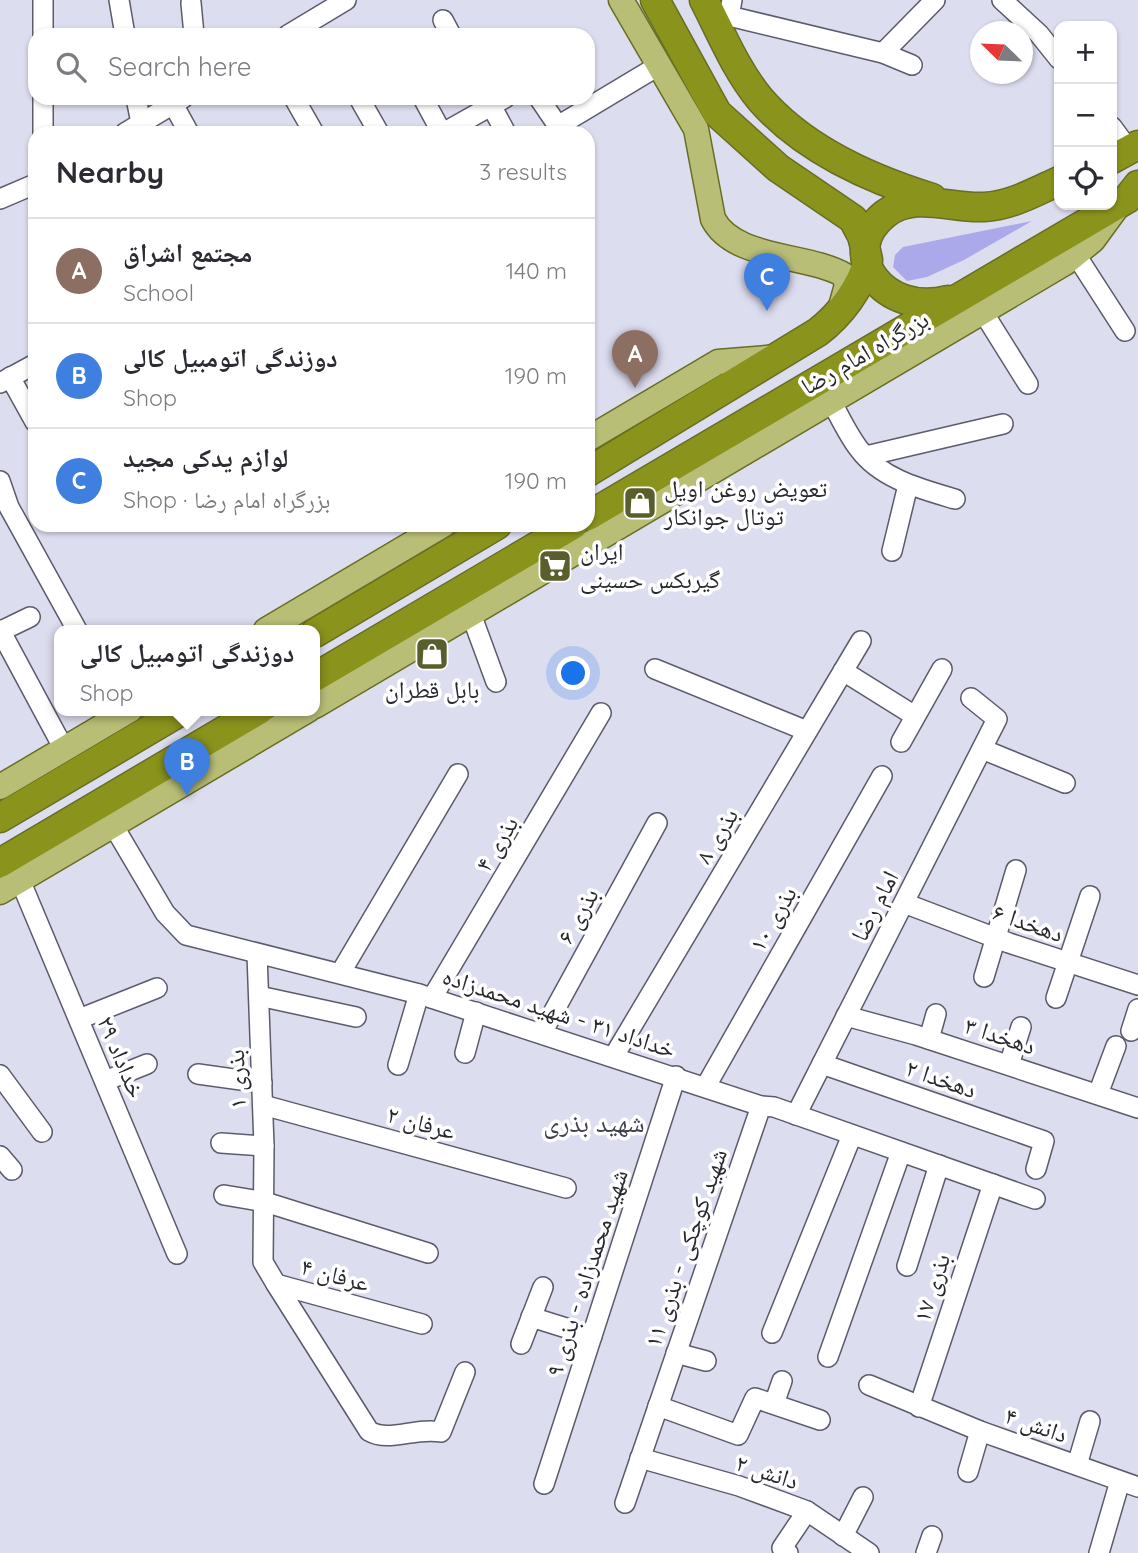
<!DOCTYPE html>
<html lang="en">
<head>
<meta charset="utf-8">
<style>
  :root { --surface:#fff; --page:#f7f7f7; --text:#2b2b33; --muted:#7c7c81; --line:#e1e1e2; --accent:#ea580c }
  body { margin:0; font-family:Quicksand,"Noto Naskh Arabic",sans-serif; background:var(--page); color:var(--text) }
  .controls { position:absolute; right:21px; top:21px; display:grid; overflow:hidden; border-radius:14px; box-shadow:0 2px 5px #0004 }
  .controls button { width:63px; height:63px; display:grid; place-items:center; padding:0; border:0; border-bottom:2px solid var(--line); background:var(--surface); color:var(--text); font:35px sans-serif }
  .compass { position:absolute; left:970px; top:21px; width:63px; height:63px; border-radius:50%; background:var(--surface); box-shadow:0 2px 5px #0004; rotate:293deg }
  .you { position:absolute; left:574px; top:674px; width:24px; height:24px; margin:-18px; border:5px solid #fff; border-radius:50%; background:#1a73e8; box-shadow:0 0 0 10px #1a73e833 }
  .badge { display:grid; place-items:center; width:46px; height:46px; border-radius:50%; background:var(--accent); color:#fff; font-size:23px; font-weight:700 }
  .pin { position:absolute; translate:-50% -58px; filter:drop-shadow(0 2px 4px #0008) }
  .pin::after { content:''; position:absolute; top:37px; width:24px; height:21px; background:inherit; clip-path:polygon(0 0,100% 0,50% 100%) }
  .popup { position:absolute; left:54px; top:625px; width:266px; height:91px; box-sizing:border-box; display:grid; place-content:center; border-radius:14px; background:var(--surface); filter:drop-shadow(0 2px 5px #0005); font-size:23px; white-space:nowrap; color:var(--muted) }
  .popup b { font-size:26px; color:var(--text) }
  .popup::after { content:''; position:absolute; left:50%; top:100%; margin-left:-14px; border:14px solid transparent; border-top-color:var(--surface) }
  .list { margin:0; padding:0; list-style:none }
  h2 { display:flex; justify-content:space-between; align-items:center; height:91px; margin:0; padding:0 28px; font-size:30px }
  h2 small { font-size:23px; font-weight:400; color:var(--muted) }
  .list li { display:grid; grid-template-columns:46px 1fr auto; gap:21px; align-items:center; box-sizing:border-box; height:105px; padding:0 28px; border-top:2px solid var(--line) }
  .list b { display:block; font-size:26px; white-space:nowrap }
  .list p { margin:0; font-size:23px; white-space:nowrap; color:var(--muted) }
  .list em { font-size:23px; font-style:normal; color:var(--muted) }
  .icon { flex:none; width:38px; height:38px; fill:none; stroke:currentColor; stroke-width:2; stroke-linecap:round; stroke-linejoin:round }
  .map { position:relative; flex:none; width:1138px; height:1553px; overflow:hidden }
  .search { position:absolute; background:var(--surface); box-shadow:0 2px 5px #0004; left:28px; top:28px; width:567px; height:77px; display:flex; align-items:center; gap:18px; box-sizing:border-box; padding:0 24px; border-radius:21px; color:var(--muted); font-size:26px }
  .panel { position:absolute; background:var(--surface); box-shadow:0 2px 5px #0004; left:28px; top:126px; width:567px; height:406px; border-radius:21px }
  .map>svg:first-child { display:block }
</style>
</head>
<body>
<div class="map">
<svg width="1138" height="1553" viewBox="0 0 1138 1553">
  <rect width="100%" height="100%" fill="#ddddf0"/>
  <polygon fill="#aca9eb" points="1032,221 964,260 927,277 907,281 893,267 895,255 903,247"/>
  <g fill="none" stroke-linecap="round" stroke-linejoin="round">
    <defs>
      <g id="minor">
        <polyline points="43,0 43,35"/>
        <polyline points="119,0 125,35"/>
        <polyline points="732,0 729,16 883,53 912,65"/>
        <polyline points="1002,0 1039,34 1059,59"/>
        <polyline points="191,3 194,35"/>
        <polyline points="443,20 451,35"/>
        <polyline points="288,35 346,0"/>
        <polyline points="883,53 935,0"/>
        <polyline points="43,98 43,133"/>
        <polyline points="136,98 141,123"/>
        <polyline points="294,98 314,133"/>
        <polyline points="359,98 379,133"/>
        <polyline points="423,98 442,133"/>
        <polyline points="487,98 506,133"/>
        <polyline points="539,98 558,126 658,66"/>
        <polyline points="173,104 189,133"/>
        <polyline points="1112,127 1129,150"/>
        <polyline points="125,133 183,98"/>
        <polyline points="443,133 505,98"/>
        <polyline points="0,199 35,184"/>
        <polyline points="1076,255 1125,331"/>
        <polyline points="983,312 1028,384"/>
        <polyline points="10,377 35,422"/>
        <polyline points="0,383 35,364"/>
        <path d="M 831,401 C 840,417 848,435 859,449 C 881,479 921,489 955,499"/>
        <polyline points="866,456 1003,424"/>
        <polyline points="0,481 9,507 77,630"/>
        <polyline points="892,551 908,485"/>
        <polyline points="471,614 496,682"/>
        <polyline points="0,630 64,749"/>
        <polyline points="1,631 30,617"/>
        <polyline points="655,669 807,731"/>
        <polyline points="843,671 915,716"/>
        <polyline points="901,742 942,669"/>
        <polyline points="982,749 1065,783"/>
        <polyline points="113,825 165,913 186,935 419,994 761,1106 774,1107 1035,1199"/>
        <polyline points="20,880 177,1254"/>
        <polyline points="904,903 1009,943 1138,985"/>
        <polyline points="257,954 264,1146 263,1262 276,1284 422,1324"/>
        <polyline points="341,972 458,774"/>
        <polyline points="984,977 1016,870"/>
        <polyline points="259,996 356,1017"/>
        <polyline points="432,998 601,713"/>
        <polyline points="1056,998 1090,896"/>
        <polyline points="846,1016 916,1035 1138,1108"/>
        <polyline points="79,1019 157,988"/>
        <polyline points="1131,1031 1138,1009"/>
        <polyline points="542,1033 657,823"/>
        <polyline points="929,1039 936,1014"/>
        <polyline points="465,1053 476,1012"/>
        <polyline points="614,1056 861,641"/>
        <polyline points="822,1064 1044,1141 1036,1169"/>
        <polyline points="398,1065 419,994"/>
        <polyline points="1009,1065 1021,1027"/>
        <polyline points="198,1074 262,1083"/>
        <polyline points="0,1075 42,1132"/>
        <polyline points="105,1081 147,1064"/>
        <polyline points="706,1086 882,776"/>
        <polyline points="1098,1094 1116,1046"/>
        <polyline points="263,1105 566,1188"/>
        <polyline points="796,1115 997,719 971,698"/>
        <polyline points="221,1143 264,1146"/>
        <polyline points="0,1156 12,1170"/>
        <polyline points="224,1195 265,1202 428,1253"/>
        <polyline points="907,1266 939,1165"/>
        <path d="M 276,1284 L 369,1431 C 389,1443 415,1427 441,1432 L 465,1372"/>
        <polyline points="531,1317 592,1336"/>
        <polyline points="772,1333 852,1135"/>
        <polyline points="521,1344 543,1287"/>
        <polyline points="676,1353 706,1361"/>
        <polyline points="828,1357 901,1152"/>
        <polyline points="869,1385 980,1431 1138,1487"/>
        <polyline points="774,1404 782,1381"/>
        <polyline points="658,1406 738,1435 755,1398 820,1420"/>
        <polyline points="919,1407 993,1184"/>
        <polyline points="640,1458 739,1486 807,1511 869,1553"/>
        <polyline points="1077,1465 1090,1421"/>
        <polyline points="968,1472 980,1431"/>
        <polyline points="544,1484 676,1076"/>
        <polyline points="625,1503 761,1106"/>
        <polyline points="843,1536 863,1497"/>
        <polyline points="788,1553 782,1548 807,1511"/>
        <polyline points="926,1553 932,1536"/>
        <polyline points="1099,1553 1120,1481"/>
      </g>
      <g id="major">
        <path d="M 621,0 L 696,129 L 713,219 C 734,260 808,254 844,275 L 847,285 L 840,310"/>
        <polyline points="588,439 718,362 779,357"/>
        <polyline points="266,630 443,525"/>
        <polyline points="315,706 1065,263 1093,240 1120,203"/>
        <polyline points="0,787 130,710"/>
        <polyline points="0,892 308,710"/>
      </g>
      <g id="highway">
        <polyline points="655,0 717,113 778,168 853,219 862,236 867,255"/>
        <path d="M 704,0 C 721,33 736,70 760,99 C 803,149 870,179 932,198"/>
        <polyline points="1112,159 1138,145"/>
        <path d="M 948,300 C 884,317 836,253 885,214 C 914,191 951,209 984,207 C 1010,206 1035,192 1059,181"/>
        <path d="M 588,472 L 818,332 C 840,315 861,288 868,260"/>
        <polyline points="588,516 1127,199 1138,185"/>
        <polyline points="315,633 497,525"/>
        <polyline points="315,677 573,525"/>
        <polyline points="0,818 183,710"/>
        <polyline points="0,863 259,710"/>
      </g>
    </defs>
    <use href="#minor" stroke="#5b5b6b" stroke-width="22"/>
    <use href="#major" stroke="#686e23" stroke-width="27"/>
    <use href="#highway" stroke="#686e23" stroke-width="31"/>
    <use href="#minor" stroke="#fff" stroke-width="19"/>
    <use href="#major" stroke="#b9be77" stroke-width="24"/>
    <use href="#highway" stroke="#8a931c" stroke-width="28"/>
  </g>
  <defs>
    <symbol id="shop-square" viewBox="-11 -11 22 22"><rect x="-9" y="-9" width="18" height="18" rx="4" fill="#595e2c" stroke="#fff"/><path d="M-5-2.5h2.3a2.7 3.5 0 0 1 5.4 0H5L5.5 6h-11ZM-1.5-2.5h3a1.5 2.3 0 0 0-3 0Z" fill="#fff"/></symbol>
    <symbol id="supermarket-square" viewBox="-11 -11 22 22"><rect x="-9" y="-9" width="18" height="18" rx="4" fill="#595e2c" stroke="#fff"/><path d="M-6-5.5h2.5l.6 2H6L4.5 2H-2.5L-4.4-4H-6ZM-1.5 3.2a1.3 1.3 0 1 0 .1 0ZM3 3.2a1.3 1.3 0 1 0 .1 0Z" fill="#fff"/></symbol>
  </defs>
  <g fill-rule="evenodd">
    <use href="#shop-square" x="621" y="484" width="38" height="38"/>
    <use href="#supermarket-square" x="536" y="547" width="38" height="38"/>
    <use href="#shop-square" x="413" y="635" width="38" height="38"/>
  </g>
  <g text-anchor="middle" stroke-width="7" stroke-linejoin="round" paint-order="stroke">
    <g font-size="24" fill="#28282f" stroke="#fff">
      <text transform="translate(865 353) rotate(-30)" y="8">بزرگراه امام رضا</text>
      <text transform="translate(717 836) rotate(-59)" y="8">بذری ۸</text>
      <text transform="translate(497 844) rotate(-59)" y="8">بذری ۴</text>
      <text transform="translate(875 906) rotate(-63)" y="8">امام رضا</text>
      <text transform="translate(578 916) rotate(-61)" y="8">بذری ۶</text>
      <text transform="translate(773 919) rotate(-60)" y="8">بذری ۱۰</text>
      <text transform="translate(1028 923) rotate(19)" y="8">دهخدا ۶</text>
      <text transform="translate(559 1013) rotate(18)" y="8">خداداد ۳۱ - شهید محمدزاده</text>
      <text transform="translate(1000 1036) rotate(18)" y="8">دهخدا ۳</text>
      <text transform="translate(121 1057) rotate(67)" y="8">خداداد ۲۹</text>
      <text transform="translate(237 1079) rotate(-92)" y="8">بذری ۱</text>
      <text transform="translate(941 1079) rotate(19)" y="8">دهخدا ۲</text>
      <text transform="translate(421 1123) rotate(15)" y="8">عرفان ۲</text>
      <text transform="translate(686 1248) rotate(-71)" y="8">شهید کوچکی - بذری ۱۱</text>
      <text transform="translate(587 1273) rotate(-72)" y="8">شهید محمدزاده - بذری ۹</text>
      <text transform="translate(335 1275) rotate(15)" y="8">عرفان ۴</text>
      <text transform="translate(932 1288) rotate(-72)" y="8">بذری ۱۷</text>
      <text transform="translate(1036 1425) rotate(19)" y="8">دانش ۴</text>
      <text transform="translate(767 1472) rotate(18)" y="8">دانش ۲</text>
    </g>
    <g font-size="24" fill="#28282f" stroke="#fff" text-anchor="start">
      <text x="664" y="497">تعویض روغن اویل<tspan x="664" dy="28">توتال جوانکار</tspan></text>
      <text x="580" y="560">ایران<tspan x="580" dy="28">گیربکس حسینی</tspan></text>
      <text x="432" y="698" text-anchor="middle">بابل قطران</text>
    </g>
    <g font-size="26" fill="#414150" stroke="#fff">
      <text x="594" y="1132">شهید بذری</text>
    </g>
  </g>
</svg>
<div class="controls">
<button>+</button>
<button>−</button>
<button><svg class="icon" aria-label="locate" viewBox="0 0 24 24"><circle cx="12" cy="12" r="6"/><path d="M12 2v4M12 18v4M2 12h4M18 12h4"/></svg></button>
</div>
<svg class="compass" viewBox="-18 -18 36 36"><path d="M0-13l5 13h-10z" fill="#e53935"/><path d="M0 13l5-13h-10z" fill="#7c7c81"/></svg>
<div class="you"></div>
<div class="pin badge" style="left:635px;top:388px;background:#8d6e63">A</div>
<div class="pin badge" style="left:187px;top:796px;background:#3f7fe0">B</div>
<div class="popup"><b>دوزندگی اتومبیل کالی</b>Shop</div>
<div class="pin badge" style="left:767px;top:311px;background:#3f7fe0">C</div>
<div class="search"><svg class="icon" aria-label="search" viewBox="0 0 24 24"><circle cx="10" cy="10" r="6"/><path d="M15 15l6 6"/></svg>Search here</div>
<section class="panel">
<h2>Nearby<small>3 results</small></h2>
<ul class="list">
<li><span class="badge" style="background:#8d6e63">A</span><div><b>مجتمع اشراق</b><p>School</p></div><em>140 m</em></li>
<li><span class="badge" style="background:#3f7fe0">B</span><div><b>دوزندگی اتومبیل کالی</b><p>Shop</p></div><em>190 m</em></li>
<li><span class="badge" style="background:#3f7fe0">C</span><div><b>لوازم یدکی مجید</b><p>Shop · بزرگراه امام رضا</p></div><em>190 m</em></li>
</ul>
</section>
</div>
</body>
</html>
